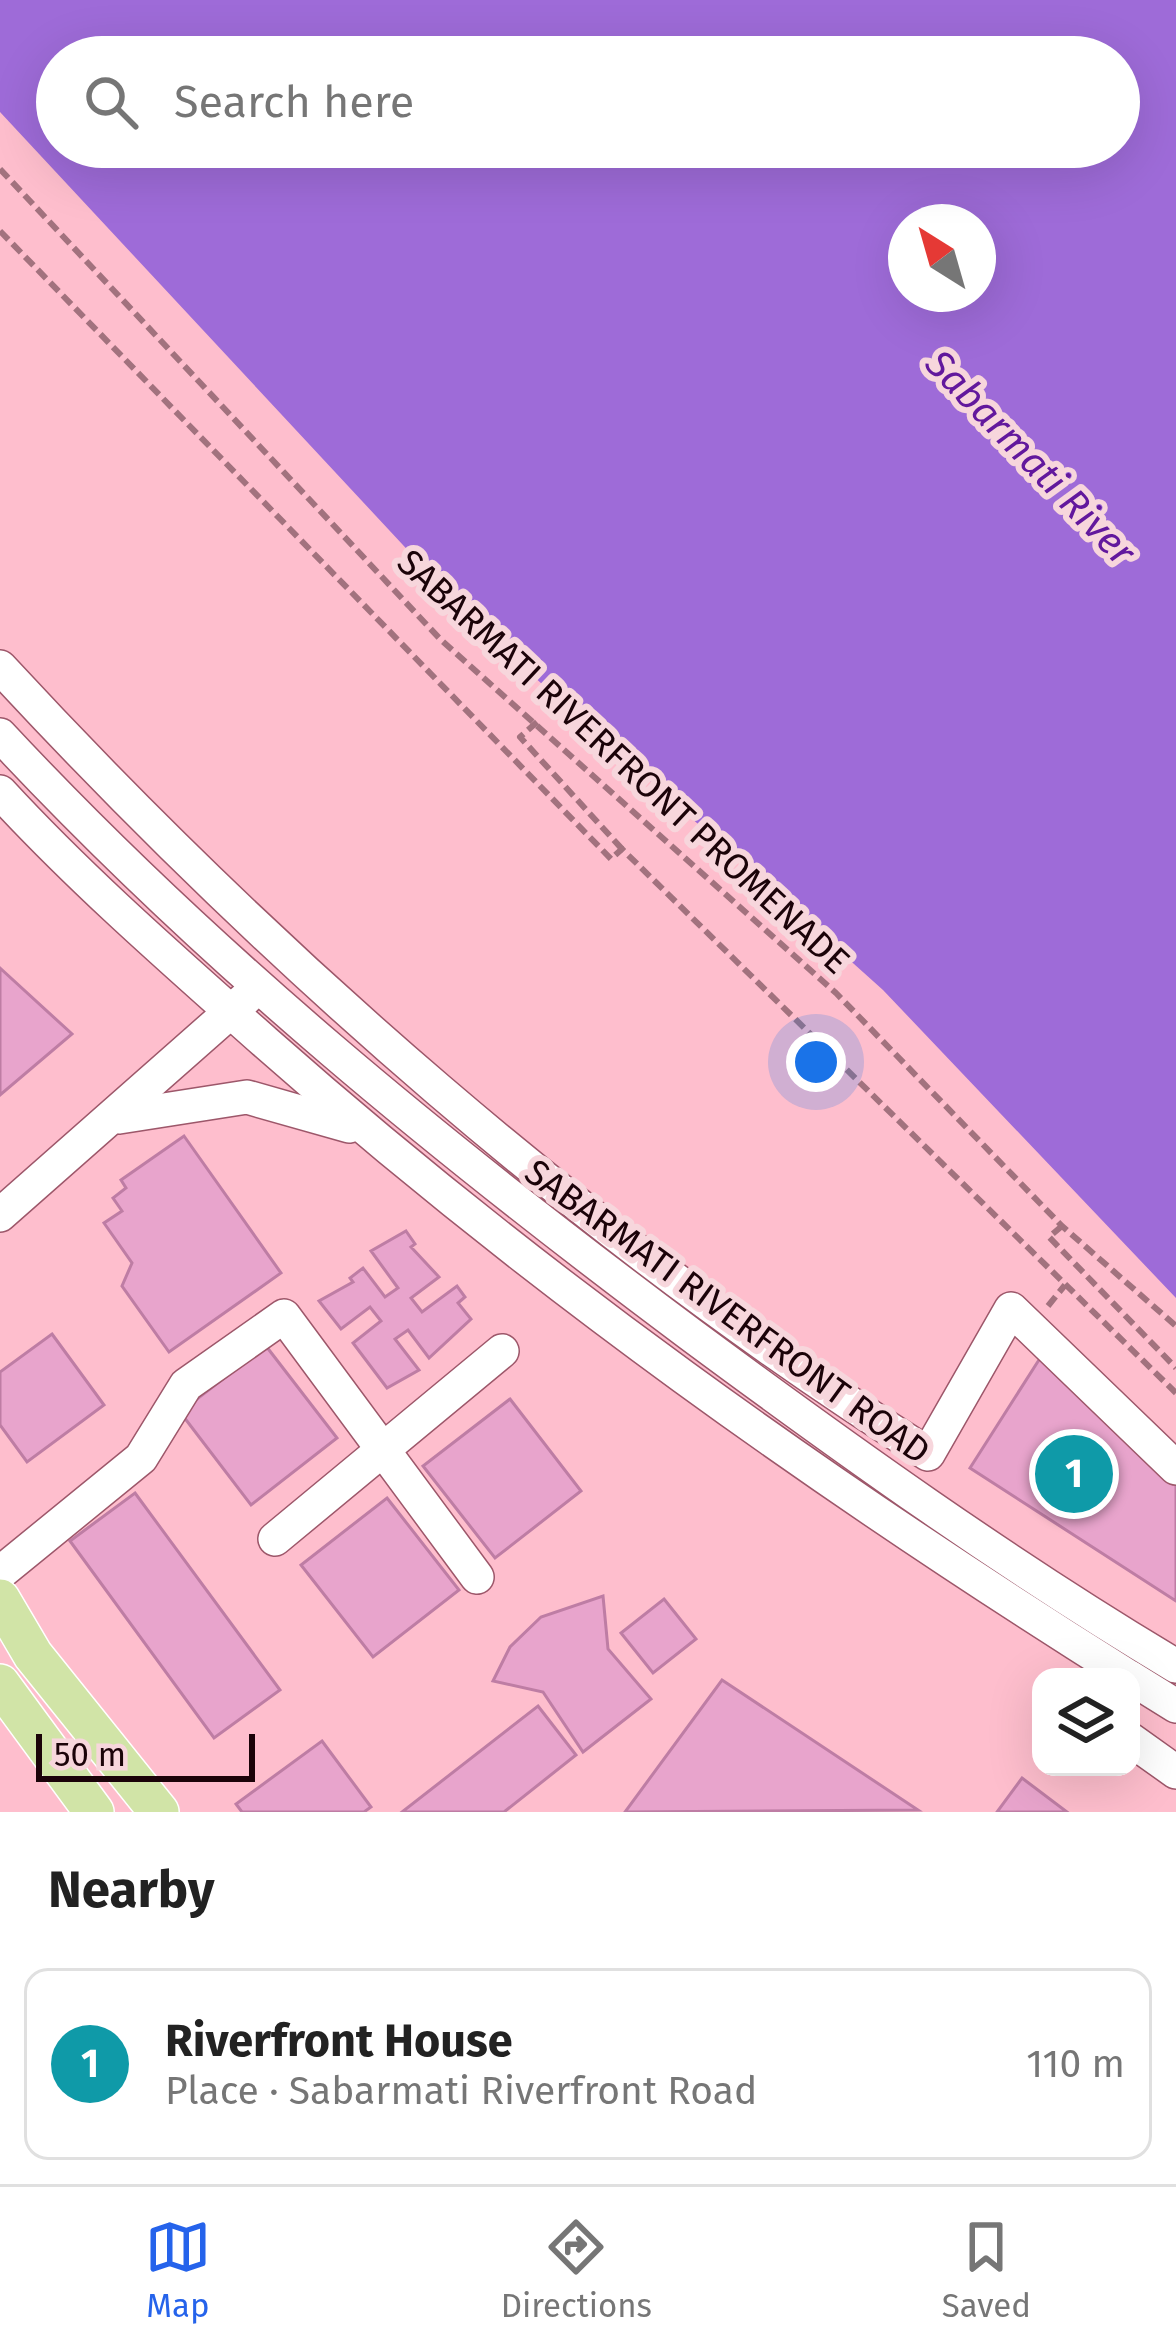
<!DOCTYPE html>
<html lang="en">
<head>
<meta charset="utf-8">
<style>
  :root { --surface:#fff; --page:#f2f2f2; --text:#222; --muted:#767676; --line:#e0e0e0; --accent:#2563eb }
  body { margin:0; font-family:"Fira Sans",sans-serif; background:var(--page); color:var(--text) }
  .controls { position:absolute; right:36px; bottom:36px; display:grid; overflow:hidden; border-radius:24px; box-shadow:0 12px 48px #0002 }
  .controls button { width:108px; height:108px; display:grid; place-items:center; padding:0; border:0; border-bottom:3px solid var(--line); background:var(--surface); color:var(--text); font:60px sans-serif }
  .compass { position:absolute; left:888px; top:204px; width:108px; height:108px; border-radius:50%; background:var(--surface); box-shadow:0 12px 48px #0002; rotate:323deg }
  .scale { position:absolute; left:36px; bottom:30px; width:219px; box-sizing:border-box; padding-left:12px; border:6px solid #1b0309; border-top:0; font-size:33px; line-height:42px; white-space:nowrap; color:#1b0309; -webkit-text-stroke:9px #f7d6dc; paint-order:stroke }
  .you { position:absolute; left:816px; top:1062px; width:42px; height:42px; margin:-30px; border:9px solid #fff; border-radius:50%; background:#1a73e8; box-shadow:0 0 0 18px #1a73e833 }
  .badge { display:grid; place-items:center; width:78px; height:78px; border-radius:50%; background:var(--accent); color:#fff; font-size:39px; font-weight:700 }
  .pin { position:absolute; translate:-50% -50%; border:6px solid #fff; box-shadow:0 3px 12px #0006 }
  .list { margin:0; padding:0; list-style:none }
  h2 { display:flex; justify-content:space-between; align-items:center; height:156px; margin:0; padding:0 48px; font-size:51px }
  h2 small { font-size:39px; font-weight:400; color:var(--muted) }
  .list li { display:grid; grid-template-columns:78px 1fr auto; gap:36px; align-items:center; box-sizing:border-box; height:192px; margin:0 24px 24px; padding:0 24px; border:3px solid var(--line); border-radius:24px }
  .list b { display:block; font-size:45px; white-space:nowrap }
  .list p { margin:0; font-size:39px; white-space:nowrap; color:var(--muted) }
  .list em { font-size:39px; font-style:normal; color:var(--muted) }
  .icon { flex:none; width:66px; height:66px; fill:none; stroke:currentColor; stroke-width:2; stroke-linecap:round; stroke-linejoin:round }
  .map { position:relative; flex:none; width:1176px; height:1812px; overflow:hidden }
  .search { position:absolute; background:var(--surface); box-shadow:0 12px 48px #0002; left:36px; right:36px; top:36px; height:132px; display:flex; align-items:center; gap:30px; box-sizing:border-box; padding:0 42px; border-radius:66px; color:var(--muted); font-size:45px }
  .sheet { height:372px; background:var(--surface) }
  nav { display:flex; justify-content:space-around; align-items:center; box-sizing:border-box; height:168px; border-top:3px solid var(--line); background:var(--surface); font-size:33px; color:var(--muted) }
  nav a { display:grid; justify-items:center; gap:6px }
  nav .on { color:var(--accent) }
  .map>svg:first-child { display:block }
</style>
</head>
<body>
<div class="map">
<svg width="1176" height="1812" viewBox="0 0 1176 1812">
  <rect width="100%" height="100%" fill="#febecd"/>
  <path fill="#9e6bd8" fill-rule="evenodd" d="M 0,0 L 1176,0 L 1176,1298 L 883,990 L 483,631 L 0,112 ZM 57,57 L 1119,57 L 1119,147 L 57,147 ZM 906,222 L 978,222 L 978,294 L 906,294 Z"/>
  <g fill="#e8a4cc" stroke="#be7da4" stroke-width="3">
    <polygon points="0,968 72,1034 0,1095"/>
    <polygon points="184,1136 281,1273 169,1352 122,1286 132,1263 104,1223 122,1211 113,1198 126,1188 121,1180"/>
    <polygon points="406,1231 415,1244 411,1247 439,1277 411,1298 422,1312 457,1286 465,1297 458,1303 471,1319 429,1358 408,1330 395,1339 419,1370 387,1388 353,1343 381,1321 370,1307 341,1329 319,1301 353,1282 350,1278 363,1268 385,1297 398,1288 371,1251"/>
    <polygon points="52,1334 104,1405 27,1462 0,1425 0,1372"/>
    <polygon points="266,1346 337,1438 251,1505 180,1412"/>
    <polygon points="1044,1352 1176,1479 1176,1601 970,1468"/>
    <polygon points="510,1399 581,1491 495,1558 423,1466"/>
    <polygon points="135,1493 280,1690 214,1738 70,1541"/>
    <polygon points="387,1498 459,1590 373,1657 301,1565"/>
    <polygon points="603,1596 608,1649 651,1699 583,1752 543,1692 493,1681 510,1647 541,1617"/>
    <polygon points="664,1599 696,1639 653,1673 621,1633"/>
    <polygon points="722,1680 918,1810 625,1812"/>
    <polygon points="538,1706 576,1755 504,1812 402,1812"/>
    <polygon points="322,1741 371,1807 364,1812 242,1812 236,1804"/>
    <polygon points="1022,1778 1067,1812 997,1812"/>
  </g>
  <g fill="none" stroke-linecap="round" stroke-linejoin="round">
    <defs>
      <g id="minor">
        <path d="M 0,667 C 270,959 591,1241 928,1454 L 1011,1309 L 1176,1468"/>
        <path d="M 0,735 C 209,959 445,1151 690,1334 C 848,1451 1007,1565 1176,1666"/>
        <path d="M 0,792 C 82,881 174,961 265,1042 C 534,1280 825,1486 1129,1677"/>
        <polyline points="119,1117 247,1097 349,1126"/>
        <polyline points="0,1215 246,998"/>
        <polyline points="275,1539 502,1351"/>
        <polyline points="0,1573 141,1458 186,1385 284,1316 477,1577"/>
        <polyline points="1131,1678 1176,1706"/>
        <polyline points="1131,1740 1176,1772"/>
      </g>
      <g id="major">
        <polyline points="0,1599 33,1655 159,1812"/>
        <polyline points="0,1684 94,1812"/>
      </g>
    </defs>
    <use href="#minor" stroke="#9d576a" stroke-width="36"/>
    <use href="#major" stroke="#fff" stroke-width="42"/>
    <g stroke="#a2727e" stroke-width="6" stroke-dasharray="12 6" stroke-linecap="butt">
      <polyline points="0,169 441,640 836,993 1062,1226 1176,1326"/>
      <polyline points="0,231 611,859 622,849 1176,1393"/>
      <polyline points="537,722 520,737 622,849"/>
      <polyline points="1062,1226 1049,1237 1176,1368"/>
      <polyline points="1048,1306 1065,1285"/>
    </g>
    <use href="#minor" stroke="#fff" stroke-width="33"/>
    <use href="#major" stroke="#d1e4a7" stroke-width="39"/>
  </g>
  <g text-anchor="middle" stroke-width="12" stroke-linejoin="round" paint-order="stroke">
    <g font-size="36" fill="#1b0309" stroke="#f7d6dc">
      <text transform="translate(624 761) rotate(43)" y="13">SABARMATI RIVERFRONT PROMENADE</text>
      <text transform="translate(728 1311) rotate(36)" y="13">SABARMATI RIVERFRONT ROAD</text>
    </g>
    <g font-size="39" font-style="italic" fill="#62189d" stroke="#f7d6dc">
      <text transform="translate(1031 457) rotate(46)" y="14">Sabarmati River</text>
    </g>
  </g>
</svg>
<div class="controls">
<button><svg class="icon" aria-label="layers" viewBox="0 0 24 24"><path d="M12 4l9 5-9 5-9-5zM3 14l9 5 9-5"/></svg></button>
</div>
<svg class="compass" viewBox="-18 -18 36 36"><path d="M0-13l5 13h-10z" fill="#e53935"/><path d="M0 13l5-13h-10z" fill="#767676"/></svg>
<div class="scale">50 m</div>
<div class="you"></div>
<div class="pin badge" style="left:1074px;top:1474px;background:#0f9aa8">1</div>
<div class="search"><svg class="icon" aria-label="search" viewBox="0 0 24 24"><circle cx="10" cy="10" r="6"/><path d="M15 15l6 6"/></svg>Search here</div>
</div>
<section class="sheet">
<h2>Nearby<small></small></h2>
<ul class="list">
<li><span class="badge" style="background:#0f9aa8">1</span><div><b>Riverfront House</b><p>Place · Sabarmati Riverfront Road</p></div><em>110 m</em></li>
</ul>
</section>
<nav>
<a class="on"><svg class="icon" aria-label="map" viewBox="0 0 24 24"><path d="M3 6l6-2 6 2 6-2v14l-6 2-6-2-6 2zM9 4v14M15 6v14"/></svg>Map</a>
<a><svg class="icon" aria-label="directions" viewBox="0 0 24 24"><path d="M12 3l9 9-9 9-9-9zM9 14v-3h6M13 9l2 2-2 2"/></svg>Directions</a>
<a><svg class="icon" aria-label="saved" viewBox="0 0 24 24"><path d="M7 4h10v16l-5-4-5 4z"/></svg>Saved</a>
</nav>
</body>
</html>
